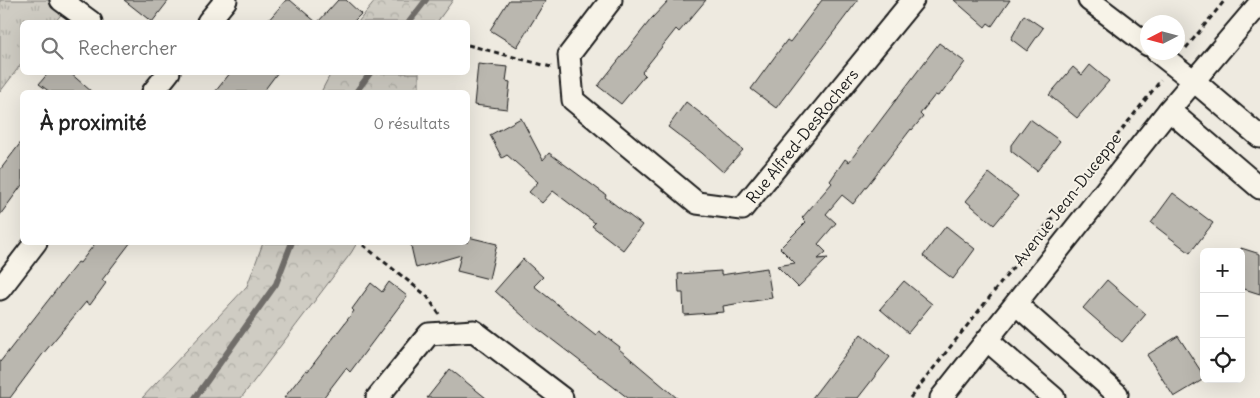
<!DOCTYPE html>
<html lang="fr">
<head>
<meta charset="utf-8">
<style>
  :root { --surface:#fff; --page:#f2f2f2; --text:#222; --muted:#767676; --line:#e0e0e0 }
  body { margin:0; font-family:Delius,sans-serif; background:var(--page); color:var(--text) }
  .controls { position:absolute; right:15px; bottom:15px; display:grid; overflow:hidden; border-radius:8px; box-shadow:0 5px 20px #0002 }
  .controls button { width:45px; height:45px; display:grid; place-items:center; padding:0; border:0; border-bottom:1px solid var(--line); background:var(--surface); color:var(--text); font:25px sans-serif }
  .compass { position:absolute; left:1140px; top:15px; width:45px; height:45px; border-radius:50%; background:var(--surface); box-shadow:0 5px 20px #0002; rotate:264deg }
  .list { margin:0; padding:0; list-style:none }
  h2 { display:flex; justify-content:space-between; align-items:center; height:65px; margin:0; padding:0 20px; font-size:21px }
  h2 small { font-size:16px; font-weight:400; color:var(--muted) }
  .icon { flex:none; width:28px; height:28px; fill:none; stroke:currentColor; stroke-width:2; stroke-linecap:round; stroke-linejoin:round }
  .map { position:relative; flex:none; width:1260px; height:398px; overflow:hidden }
  .search { position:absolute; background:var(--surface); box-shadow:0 5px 20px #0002; left:20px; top:20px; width:450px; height:55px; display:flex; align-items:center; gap:12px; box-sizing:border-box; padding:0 18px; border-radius:8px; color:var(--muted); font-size:19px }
  .panel { position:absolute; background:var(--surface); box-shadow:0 5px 20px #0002; left:20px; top:90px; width:450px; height:155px; border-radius:8px }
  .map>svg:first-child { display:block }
</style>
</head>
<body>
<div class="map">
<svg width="1260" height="398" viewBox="0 0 1260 398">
  <defs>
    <pattern id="forest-crowns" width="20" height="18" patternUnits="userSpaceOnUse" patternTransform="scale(1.25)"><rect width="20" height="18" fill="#cfccc3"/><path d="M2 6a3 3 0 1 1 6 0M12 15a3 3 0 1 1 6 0" fill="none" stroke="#b1afa7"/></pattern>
    <pattern id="park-tufts" width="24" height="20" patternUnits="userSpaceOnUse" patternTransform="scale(1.25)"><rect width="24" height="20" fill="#cfccc3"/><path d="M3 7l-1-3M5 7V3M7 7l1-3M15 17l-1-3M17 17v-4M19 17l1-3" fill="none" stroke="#b1afa7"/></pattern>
  </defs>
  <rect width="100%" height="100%" fill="#eeeae0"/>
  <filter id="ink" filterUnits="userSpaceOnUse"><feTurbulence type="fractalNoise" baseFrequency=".02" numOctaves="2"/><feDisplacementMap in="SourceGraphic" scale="10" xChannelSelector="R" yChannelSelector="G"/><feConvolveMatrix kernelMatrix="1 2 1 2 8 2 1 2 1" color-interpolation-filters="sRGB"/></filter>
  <g filter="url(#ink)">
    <g fill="url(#forest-crowns)" stroke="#767470">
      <polygon points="376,0 453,0 437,22 358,22"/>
      <polygon points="331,73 419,73 419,92 321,92"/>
      <polygon points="263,243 357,243 351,253 241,398 142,398 247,286"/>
    </g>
    <polygon fill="url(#park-tufts)" stroke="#767470" points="0,0 61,0 68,6 55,22 22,22 22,63 0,92"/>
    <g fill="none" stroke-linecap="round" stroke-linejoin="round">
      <g stroke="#6f6d69" stroke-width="6">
        <polyline points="409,22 426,0"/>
        <polyline points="356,92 371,72"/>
        <polyline points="195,398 276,284 292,242"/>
      </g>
    </g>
    <g fill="#bab7af" stroke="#1c1c1c">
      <polygon points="124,0 169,0 152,22"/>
      <polygon points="286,0 290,0 316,22 267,22"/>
      <polygon points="338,0 346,0 361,14 353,22 318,22"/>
      <polygon points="509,0 546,0 517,47 490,30"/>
      <polygon points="669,0 706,0 679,32 676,29 642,72 645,75 621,104 598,86 652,18"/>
      <polygon points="822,0 858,0 776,108 751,89 787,40 790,42"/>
      <polygon points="954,0 1010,0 992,26 988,23 985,27"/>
      <polygon points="1024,15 1043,28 1027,51 1011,39"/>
      <polygon points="939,43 965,62 942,93 941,92 938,96 935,95 920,114 923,117 912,130 911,129 853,204 842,195 826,214 836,223 818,244 826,252 818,259 828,258 798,287 777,266 795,263 780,248 806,222 802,218 832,183 830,181 845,159 849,162"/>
      <polygon points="478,64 508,67 506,81 510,82 507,109 474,105"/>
      <polygon points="1090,65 1109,81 1077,118 1049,95 1073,67 1082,75"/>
      <polygon points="49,72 69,72 92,92 50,92 39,84"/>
      <polygon points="231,72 278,72 263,92 215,92"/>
      <polygon points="686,102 712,122 743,150 723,172 702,153 668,127"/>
      <polygon points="521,118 543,160 549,153 606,195 605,197 642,225 623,250 592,226 595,223 553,191 542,203 529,192 538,182 507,155 502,158 490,135"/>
      <polygon points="1030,119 1060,141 1037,171 1011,151 1011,145"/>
      <polygon points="22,141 22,185 0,215 0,170"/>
      <polygon points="989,173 1018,196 994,225 966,201"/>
      <polygon points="1173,193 1213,223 1190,253 1151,223"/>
      <polygon points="946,226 975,249 953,279 923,256"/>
      <polygon points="468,237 497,244 489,279 457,271 461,255 416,268 410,242 468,242"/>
      <polygon points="96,242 131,242 102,280 106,283 90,305 86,302 42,355 10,398 0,398 0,362 78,262 80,263"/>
      <polygon points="1241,248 1260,254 1260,294 1241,288"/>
      <polygon points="523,259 543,277 534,286 596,335 599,331 620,347 619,349 677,398 628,398 533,325 495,291"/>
      <polygon points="767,268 772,298 723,306 724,312 684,315 683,293 679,293 678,274 721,271 721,275"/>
      <polygon points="1107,280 1146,314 1122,342 1083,308"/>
      <polygon points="904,281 932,304 908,333 880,309"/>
      <polygon points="389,282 407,296 350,372 346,368 323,398 284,398 306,370 308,371 354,311 352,309 371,283 382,292"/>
      <polygon points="861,334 890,357 858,398 812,398"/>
      <polygon points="1178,336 1204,376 1204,379 1174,397 1147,355"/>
      <polygon points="450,369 486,398 427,398"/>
    </g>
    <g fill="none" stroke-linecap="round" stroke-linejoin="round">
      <defs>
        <g id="street">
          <polyline points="61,0 91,22"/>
          <polyline points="611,0 569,55 573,100 697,203 742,209 913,0"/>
          <polyline points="1089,0 1148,45"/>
          <polyline points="208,22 226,0"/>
          <polyline points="1157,52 1194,81 1260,137"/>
          <polyline points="153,92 169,72"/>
          <polyline points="1169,110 1260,188"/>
          <polyline points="0,289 36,242"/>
          <polyline points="1016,304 1117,394 1116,398"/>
          <polyline points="987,340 1054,398"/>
          <polyline points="377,398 429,334 474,331 562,398"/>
          <polyline points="941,398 1169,110 1260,3"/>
        </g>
      </defs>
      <use href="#street" stroke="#1c1c1c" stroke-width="25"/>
      <g stroke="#1c1c1c" stroke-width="3" stroke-dasharray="5 4" stroke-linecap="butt">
        <polyline points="468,45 551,67"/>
        <polyline points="1186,48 1225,0"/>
        <polyline points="363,245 427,296 439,314"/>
        <polyline points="910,398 1161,80"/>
      </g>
      <use href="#street" stroke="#f7f3e8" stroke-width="21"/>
    </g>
  </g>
  <g text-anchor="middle" stroke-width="4" stroke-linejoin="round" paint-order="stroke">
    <g font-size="16" fill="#1c1c1c" stroke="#f7f3e8">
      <text transform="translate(802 136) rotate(-51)" y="6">Rue Alfred-DesRochers</text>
      <text transform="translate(1067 199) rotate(-52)" y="6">Avenue Jean-Duceppe</text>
    </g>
  </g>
</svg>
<div class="controls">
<button>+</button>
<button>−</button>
<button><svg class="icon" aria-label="locate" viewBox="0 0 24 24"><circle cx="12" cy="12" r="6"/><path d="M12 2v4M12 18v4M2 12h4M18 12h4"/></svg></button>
</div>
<svg class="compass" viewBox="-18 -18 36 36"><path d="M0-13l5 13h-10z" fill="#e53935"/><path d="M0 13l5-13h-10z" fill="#767676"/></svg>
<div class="search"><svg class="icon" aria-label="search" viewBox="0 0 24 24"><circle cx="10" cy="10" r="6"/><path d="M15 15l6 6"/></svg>Rechercher</div>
<section class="panel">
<h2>À proximité<small>0 résultats</small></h2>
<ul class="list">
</ul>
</section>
</div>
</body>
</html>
